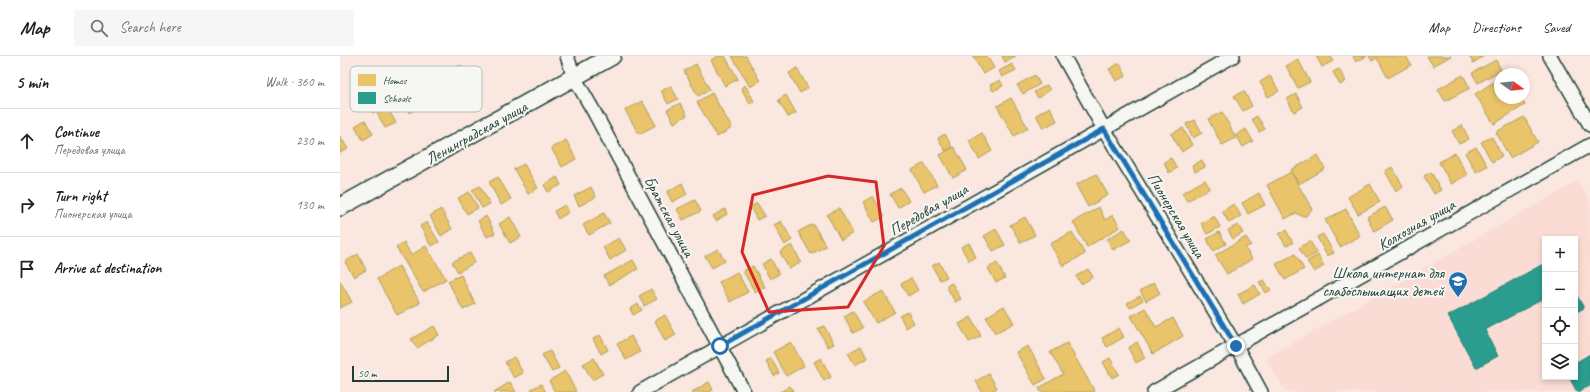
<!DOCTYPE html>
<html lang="en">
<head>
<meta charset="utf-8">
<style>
  :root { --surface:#fff; --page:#f6f6f6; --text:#202124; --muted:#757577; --line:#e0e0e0 }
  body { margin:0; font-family:Caveat,sans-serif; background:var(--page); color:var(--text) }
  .controls { position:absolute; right:12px; bottom:12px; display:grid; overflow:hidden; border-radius:0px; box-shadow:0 2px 6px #0003 }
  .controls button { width:36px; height:36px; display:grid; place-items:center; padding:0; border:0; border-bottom:1px solid var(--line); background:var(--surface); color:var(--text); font:20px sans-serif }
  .compass { position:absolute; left:1154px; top:12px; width:36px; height:36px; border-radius:50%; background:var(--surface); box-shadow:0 2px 6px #0003; rotate:105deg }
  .scale { position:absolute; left:12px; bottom:10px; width:97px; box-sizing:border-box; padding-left:4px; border:2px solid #1f3d34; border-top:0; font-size:11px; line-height:14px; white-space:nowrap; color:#1f3d34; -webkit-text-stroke:3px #f6f6f2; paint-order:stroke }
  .stop { position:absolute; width:12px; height:12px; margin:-9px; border:3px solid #1f6fb2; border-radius:50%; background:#fff }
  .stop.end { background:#1f6fb2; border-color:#fff; box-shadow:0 1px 4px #0008 }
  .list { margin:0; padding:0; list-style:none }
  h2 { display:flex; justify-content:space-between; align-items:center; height:52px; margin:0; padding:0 16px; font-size:17px }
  h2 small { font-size:13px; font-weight:400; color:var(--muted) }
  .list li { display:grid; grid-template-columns:26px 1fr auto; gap:12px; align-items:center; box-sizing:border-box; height:64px; padding:0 16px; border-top:1px solid var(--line) }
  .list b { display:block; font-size:15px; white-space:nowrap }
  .list p { margin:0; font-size:13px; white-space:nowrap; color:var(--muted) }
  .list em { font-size:13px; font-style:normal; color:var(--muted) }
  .icon { flex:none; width:22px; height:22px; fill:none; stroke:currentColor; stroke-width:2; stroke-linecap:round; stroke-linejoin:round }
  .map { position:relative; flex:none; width:1250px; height:336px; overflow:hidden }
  header { display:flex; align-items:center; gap:24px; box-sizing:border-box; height:56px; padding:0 20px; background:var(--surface); border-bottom:1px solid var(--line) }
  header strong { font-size:19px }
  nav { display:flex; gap:22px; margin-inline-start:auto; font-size:14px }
  .search { width:280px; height:36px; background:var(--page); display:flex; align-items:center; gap:10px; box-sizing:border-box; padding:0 14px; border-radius:0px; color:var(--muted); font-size:15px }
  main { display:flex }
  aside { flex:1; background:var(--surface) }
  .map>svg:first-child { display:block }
</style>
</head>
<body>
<header>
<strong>Map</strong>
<div class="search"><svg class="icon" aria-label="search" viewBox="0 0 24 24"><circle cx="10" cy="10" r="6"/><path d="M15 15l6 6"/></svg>Search here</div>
<nav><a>Map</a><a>Directions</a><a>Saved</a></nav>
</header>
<main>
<aside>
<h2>5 min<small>Walk · 360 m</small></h2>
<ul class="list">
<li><svg class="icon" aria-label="ahead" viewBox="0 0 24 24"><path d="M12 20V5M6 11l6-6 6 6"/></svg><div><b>Continue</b><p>Передовая улица</p></div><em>230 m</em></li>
<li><svg class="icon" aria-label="right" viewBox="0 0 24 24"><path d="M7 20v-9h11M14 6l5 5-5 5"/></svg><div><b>Turn right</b><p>Пионерская улица</p></div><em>130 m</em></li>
<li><svg class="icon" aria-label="arrive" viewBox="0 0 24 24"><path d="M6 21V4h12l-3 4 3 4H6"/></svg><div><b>Arrive at destination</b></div></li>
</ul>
</aside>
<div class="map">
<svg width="1250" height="336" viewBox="0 0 1250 336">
  <rect width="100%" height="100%" fill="#f9e7e0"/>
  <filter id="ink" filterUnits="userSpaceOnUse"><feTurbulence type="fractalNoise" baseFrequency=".025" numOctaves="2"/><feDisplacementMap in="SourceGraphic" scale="8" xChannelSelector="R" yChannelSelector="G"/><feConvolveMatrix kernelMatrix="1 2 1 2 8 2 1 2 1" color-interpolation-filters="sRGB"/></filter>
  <g filter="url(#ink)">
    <path fill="#fbdcd4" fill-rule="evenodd" d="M 1238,125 L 1250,146 L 1250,336 L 946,336 L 926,302 ZM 1205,183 L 1235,183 L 1235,321 L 1205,321 Z"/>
    <g fill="#e9c46a" stroke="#ac9c5a">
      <polygon points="378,0 385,0 398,23 385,30 371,4"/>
      <polygon points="392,0 406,0 420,25 410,31"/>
      <polygon points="633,0 647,0 654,12 643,18"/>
      <polygon points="662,0 676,0 665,6"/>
      <polygon points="976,0 991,0 993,5 982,11"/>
      <polygon points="1013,0 1027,0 1016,6"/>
      <polygon points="1029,0 1066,0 1071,9 1048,22 1037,2 1032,5"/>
      <polygon points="1087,0 1111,0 1093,10"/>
      <polygon points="1129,0 1144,0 1133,7"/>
      <polygon points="958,3 970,26 958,32 946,10"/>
      <polygon points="1156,4 1161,14 1138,27 1132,17"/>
      <polygon points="780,7 786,20 776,25 769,13"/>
      <polygon points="356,8 370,34 358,40 344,15"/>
      <polygon points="672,8 676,14 662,21 659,15"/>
      <polygon points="121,9 130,24 119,30 110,15"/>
      <polygon points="457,12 468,32 460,37 449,17"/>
      <polygon points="999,13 1006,25 1000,29 993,16"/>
      <polygon points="695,19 700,28 683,38 677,29"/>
      <polygon points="1123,19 1130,32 1105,45 1098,33"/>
      <polygon points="930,20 939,35 928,41 920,26"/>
      <polygon points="1160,22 1160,42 1181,42 1185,49 1154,68 1135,38"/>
      <polygon points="660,24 663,30 653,35 650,29"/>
      <polygon points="405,29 414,45 410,48 401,32"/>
      <polygon points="707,29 710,34 698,42 694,36"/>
      <polygon points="331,30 338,43 328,48 321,35"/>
      <polygon points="42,35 49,48 46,49 56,67 45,72 36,55 33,57 25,44"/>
      <polygon points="69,35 78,51 69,57 60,40"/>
      <polygon points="904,35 912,50 903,55 894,40"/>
      <polygon points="372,37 392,72 377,81 357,46"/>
      <polygon points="956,38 963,51 954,56 947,43"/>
      <polygon points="446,39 456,57 448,61 438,44"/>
      <polygon points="671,42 688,72 674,80 657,50"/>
      <polygon points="302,45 316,69 299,78 285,54"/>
      <polygon points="340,47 347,59 334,67 327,54"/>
      <polygon points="710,51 717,65 703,72 696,59"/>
      <polygon points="882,56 896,82 882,89 868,63"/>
      <polygon points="917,60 925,73 919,76 912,63"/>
      <polygon points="1184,61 1198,86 1170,102 1156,76"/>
      <polygon points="25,64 33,78 23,84 15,70"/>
      <polygon points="855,64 862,77 853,82 846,68"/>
      <polygon points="1122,69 1129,83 1119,88 1112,75"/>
      <polygon points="843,72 852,89 842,96 831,78"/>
      <polygon points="906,73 913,85 903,91 896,79"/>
      <polygon points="642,77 652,95 639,103 629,84"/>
      <polygon points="605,78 612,91 605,95 598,82"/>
      <polygon points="0,80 8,93 0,97"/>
      <polygon points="1152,81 1162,100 1152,106 1141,86"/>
      <polygon points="226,84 236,103 222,111 211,92"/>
      <polygon points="614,91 627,114 613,122 600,99"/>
      <polygon points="1136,91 1147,110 1136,116 1125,97"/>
      <polygon points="1115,97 1127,119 1111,128 1099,106"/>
      <polygon points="978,99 985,113 959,128 951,114"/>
      <polygon points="831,102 837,112 829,117 824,106"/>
      <polygon points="862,104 865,111 855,116 852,110"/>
      <polygon points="584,107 597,129 584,136 572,114"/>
      <polygon points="184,108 198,132 188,138 174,113"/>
      <polygon points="1052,111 1063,130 1056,135 1045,115"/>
      <polygon points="951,116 972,153 966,160 961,160 956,157 945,163 927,129"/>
      <polygon points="1091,116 1101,134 1094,138 1084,120"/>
      <polygon points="756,118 768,139 748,151 736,129"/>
      <polygon points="158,121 171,143 161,149 149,126"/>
      <polygon points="217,121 221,129 208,136 204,129"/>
      <polygon points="865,124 870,132 847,145 842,137"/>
      <polygon points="342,127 347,138 332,146 327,136"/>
      <polygon points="1030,128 1040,146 1018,158 1008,141"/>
      <polygon points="140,130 150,148 142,152 132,134"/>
      <polygon points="251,131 256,141 239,150 234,140"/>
      <polygon points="561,132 569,145 558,152 550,138"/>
      <polygon points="129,136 138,152 127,158 118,142"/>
      <polygon points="919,137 925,149 908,158 902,147"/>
      <polygon points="533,140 544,161 534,166 523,146"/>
      <polygon points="355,144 361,155 343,164 337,153"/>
      <polygon points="417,147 425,160 417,164 410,151"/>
      <polygon points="894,148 901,160 889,167 882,155"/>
      <polygon points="225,149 229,156 218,163 214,155"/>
      <polygon points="759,151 765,164 773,159 780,171 747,191 733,166"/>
      <polygon points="1045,151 1053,164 1034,175 1027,161"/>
      <polygon points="499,152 513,177 501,184 487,159"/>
      <polygon points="101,153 112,173 101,180 90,160"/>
      <polygon points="385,153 387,158 376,165 373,160"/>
      <polygon points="1006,153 1020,180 1000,191 985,164"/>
      <polygon points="264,157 270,167 249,179 243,169"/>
      <polygon points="146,160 155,177 147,181 138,165"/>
      <polygon points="874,160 880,171 867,178 861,167"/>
      <polygon points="170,161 181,181 170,187 159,168"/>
      <polygon points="685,161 695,179 681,187 670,169"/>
      <polygon points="441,165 452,184 445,189 434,169"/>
      <polygon points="87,166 99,186 91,190 80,170"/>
      <polygon points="473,168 486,190 471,198 458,176"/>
      <polygon points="898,169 903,177 893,183 888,174"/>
      <polygon points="656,173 665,189 653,195 644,180"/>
      <polygon points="784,173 791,184 773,194 767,183"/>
      <polygon points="946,174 953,187 946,190 939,178"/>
      <polygon points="732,176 745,198 723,210 710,188"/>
      <polygon points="879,176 886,188 873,195 867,183"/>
      <polygon points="983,178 994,197 987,200 977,181"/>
      <polygon points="906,181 911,189 905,192 912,203 887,218 875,199"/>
      <polygon points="279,182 286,194 270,204 263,191"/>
      <polygon points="970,185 977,197 966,203 959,192"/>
      <polygon points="64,186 71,199 86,190 106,223 83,236 56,191"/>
      <polygon points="629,187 636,201 629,205 621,191"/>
      <polygon points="452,189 461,206 449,213 440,196"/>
      <polygon points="378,193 385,205 372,212 365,200"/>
      <polygon points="130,197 135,206 118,216 112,206"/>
      <polygon points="18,198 26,214 14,221 5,206"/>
      <polygon points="955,198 964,213 945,224 936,208"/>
      <polygon points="978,199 984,210 974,216 967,205"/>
      <polygon points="431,203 439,218 430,223 422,208"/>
      <polygon points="293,204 298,213 269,229 264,220"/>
      <polygon points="599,206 607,221 600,224 592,210"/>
      <polygon points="657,207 665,222 656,227 648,212"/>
      <polygon points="59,210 80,247 57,259 37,223"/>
      <polygon points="413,210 425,231 415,236 403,215"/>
      <polygon points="748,213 753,221 741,228 736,220"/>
      <polygon points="397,216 408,236 390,246 379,226"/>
      <polygon points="121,219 135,248 123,254 108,225"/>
      <polygon points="571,222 578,234 568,240 561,228"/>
      <polygon points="924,224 931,234 926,237 919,226"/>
      <polygon points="0,225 12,246 0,252"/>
      <polygon points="612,227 621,243 615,246 606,230"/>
      <polygon points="814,227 820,237 806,245 800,235"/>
      <polygon points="915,229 920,238 903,248 898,238"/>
      <polygon points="311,233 317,243 304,250 299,240"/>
      <polygon points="543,235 555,256 536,267 523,246"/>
      <polygon points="800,240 803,244 790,252 787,247"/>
      <polygon points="298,248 302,254 293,259 290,253"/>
      <polygon points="664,250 674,267 655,277 646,261"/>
      <polygon points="805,252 816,271 833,262 843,280 813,298 791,260"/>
      <polygon points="513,255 523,272 513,277 504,260"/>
      <polygon points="568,256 574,267 566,272 560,260"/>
      <polygon points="325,259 336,279 325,285 315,265"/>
      <polygon points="631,261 641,280 629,286 619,268"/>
      <polygon points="94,270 99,279 77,292 71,283"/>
      <polygon points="484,270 494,288 488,291 478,273"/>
      <polygon points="779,272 784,281 767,291 762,282"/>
      <polygon points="260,279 268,294 261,298 253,283"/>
      <polygon points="291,280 300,296 286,304 277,288"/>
      <polygon points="451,286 464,310 446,320 433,296"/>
      <polygon points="797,286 805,302 796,307 788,292"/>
      <polygon points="727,287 755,336 701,336 699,332 723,318 710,296"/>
      <polygon points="521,290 527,302 515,309 508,297"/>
      <polygon points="688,290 706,323 695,329 676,296"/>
      <polygon points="210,295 219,312 212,316 202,299"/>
      <polygon points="174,301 183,317 174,322 165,306"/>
      <polygon points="254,302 263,318 252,324 243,308"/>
      <polygon points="431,302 439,317 434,320 426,305"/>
      <polygon points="481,302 491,321 484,325 474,306"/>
      <polygon points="770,302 779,318 772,322 763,306"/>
      <polygon points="225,315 236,335 233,336 215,336 209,325"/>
      <polygon points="649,318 657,332 650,336 642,336 636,325"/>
      <polygon points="170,326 176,336 154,336"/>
      <polygon points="369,326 373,334 370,336 352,336"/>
      <polygon points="201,328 206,336 193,336 191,333"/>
      <polygon points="450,330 453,334 450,336 440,336"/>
    </g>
    <g fill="#2a9d8f" stroke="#278074">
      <polygon points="1205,207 1205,242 1145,274 1158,300 1136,312 1108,260"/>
      <polygon points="1235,236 1244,252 1235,257"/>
      <polygon points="1250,298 1250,330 1237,336 1229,321 1235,321 1235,307"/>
    </g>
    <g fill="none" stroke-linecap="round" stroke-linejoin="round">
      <defs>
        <g id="minor">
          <polyline points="227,0 234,21 253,54 404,336"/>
          <polyline points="723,0 764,73 896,290 921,336"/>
          <polyline points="1210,0 1250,69"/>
          <polyline points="300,336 893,0"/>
          <polyline points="814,336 1250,89"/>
        </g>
        <polyline id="tertiary" points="0,151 272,0"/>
      </defs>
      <use href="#minor" stroke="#1f3d34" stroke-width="16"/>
      <use href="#tertiary" stroke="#1f3d34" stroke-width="20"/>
      <use href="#minor" stroke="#f6f6f2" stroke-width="13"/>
      <use href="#tertiary" stroke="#f6f6f2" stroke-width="17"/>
    </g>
  </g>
  <g fill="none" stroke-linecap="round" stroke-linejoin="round" filter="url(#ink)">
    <polyline stroke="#1f6fb2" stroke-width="5" points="380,290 764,73 896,290"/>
  </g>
  <path fill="none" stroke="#d62828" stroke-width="3" stroke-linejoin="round" d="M 488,120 L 536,126 L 544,190 L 508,251 L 429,256 L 402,196 L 413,139 Z"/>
  <defs>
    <symbol id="school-pin" viewBox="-11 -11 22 30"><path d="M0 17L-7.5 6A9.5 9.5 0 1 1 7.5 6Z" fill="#1f6fb2" stroke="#f6f6f2"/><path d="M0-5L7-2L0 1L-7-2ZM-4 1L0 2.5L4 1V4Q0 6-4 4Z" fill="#fff"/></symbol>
  </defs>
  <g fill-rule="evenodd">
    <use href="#school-pin" x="1107" y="214" width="22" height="30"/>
  </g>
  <g text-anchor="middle" stroke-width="4" stroke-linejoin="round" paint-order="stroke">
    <g font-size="16" fill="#1f3d34" stroke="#f6f6f2">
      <text transform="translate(136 76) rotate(-29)" y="6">Ленинградская улица</text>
      <text transform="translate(588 153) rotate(-30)" y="6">Передовая улица</text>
      <text transform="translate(837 159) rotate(59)" y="6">Пионерская улица</text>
      <text transform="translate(330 160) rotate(62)" y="6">Братская улица</text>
      <text transform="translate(1076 168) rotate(-30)" y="6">Колхозная улица</text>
    </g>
    <g font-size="16" fill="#1f3d34" stroke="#f6f6f2" text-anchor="end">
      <text x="1104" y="222">Школа интернат для<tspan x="1104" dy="18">слабослышащих детей</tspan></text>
    </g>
  </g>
  <rect x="10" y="10" width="132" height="46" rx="6" fill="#f6f6f2" stroke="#b6beb9" stroke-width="1"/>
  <rect x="18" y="18" width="18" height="12" fill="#e9c46a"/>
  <rect x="18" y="36" width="18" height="12" fill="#2a9d8f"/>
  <g font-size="11" fill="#1f3d34">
    <text x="43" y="28">Homes</text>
    <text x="43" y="46">Schools</text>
  </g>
</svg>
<div class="controls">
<button>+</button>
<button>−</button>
<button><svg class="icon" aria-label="locate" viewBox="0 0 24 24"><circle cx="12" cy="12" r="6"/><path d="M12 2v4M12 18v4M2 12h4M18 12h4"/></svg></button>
<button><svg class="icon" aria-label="layers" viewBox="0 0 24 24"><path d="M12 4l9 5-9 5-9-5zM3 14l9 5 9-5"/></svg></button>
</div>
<svg class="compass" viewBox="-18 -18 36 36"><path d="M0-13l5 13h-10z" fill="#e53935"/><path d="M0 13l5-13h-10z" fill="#757577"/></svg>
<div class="scale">50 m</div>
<div class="stop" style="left:380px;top:290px"></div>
<div class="stop end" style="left:896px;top:290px"></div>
</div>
</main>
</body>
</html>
